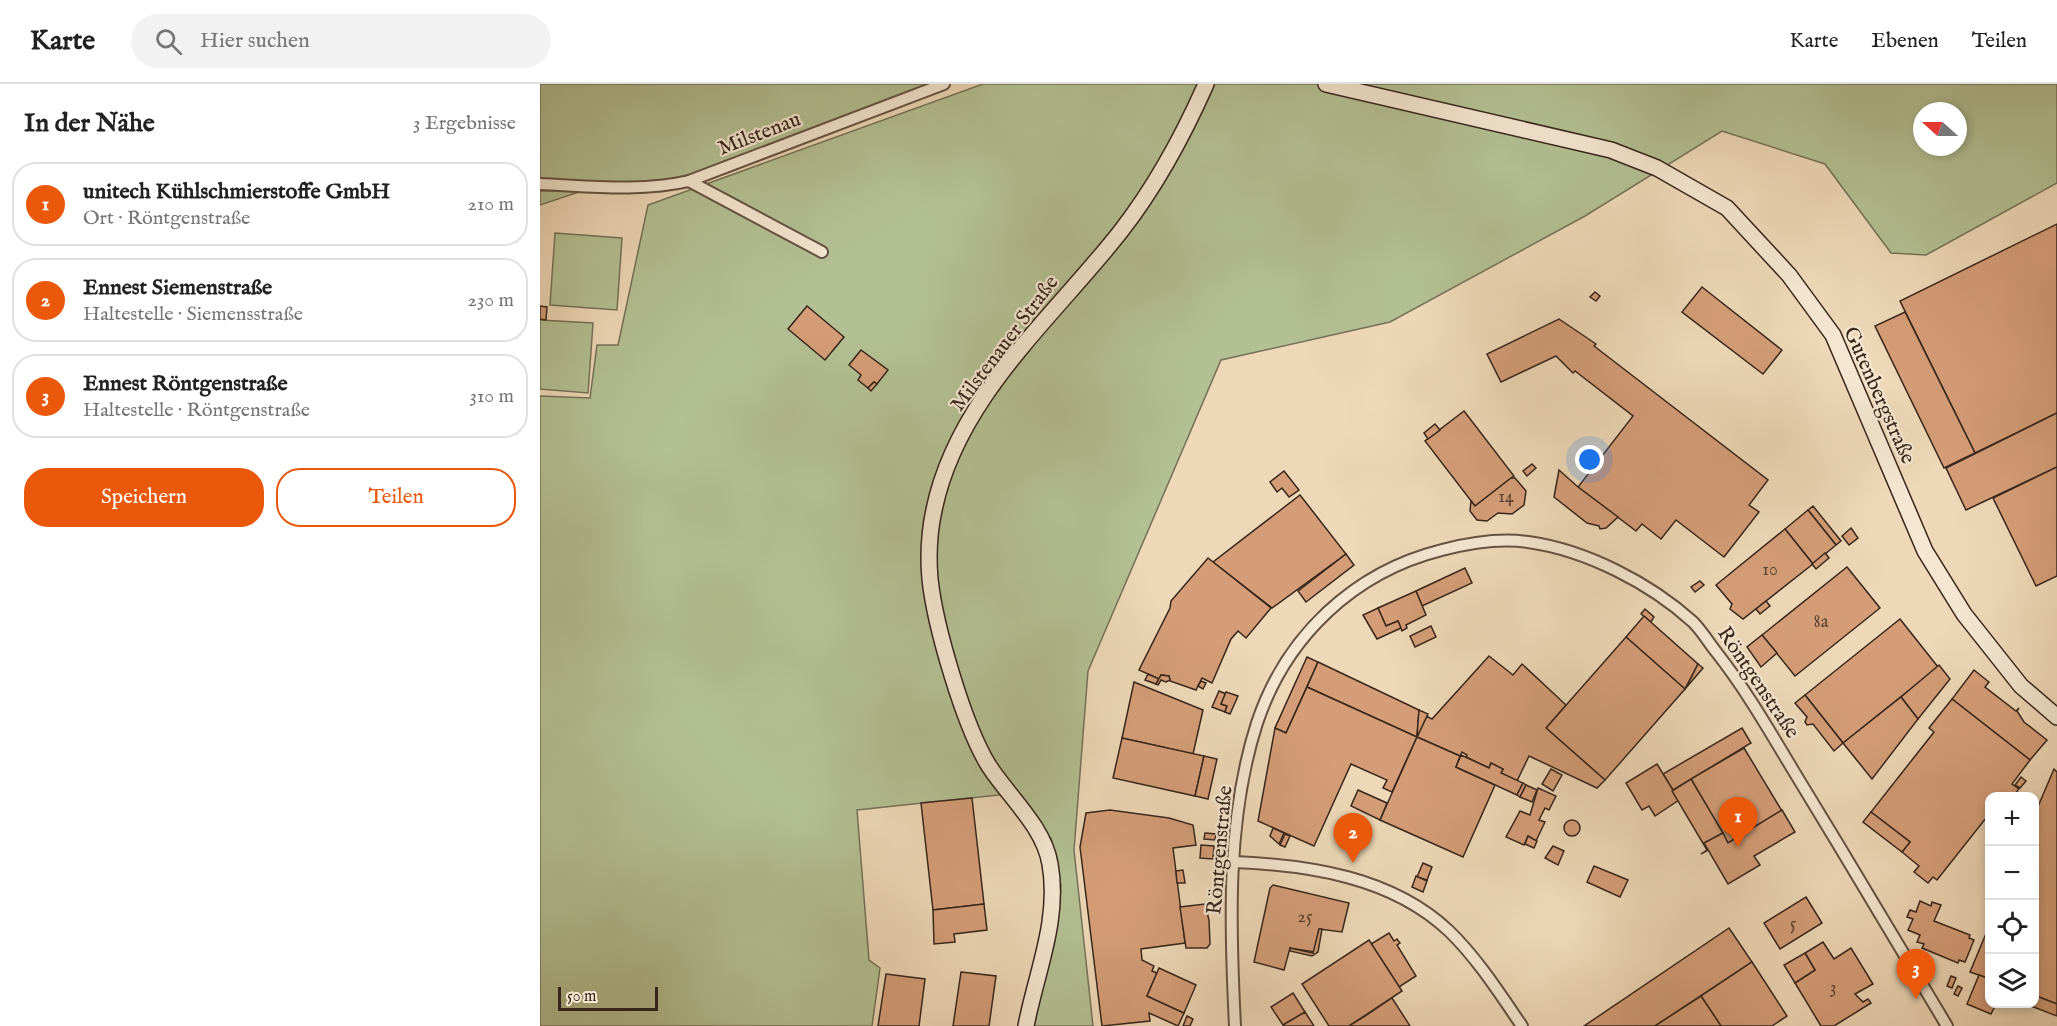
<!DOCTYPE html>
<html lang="de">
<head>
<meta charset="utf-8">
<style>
  :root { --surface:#fff; --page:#f2f2f2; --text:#222; --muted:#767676; --line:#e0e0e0; --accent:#ea580c }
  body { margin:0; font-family:"IM FELL English",serif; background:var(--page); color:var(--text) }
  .controls { position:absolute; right:18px; bottom:18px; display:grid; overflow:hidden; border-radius:12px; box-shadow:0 3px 9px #0003 }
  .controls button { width:54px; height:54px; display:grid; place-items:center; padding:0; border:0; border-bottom:2px solid var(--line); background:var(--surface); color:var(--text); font:30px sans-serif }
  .compass { position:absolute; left:1373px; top:18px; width:54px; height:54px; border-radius:50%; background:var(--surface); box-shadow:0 3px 9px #0003; rotate:291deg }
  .scale { position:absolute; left:18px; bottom:15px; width:100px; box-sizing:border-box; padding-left:6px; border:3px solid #37251b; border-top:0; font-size:16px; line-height:21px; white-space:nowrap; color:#37251b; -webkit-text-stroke:4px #f4e6d0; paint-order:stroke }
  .you { position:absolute; left:1050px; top:376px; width:21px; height:21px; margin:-15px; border:4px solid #fff; border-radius:50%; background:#1a73e8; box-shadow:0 0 0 9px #1a73e833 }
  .badge { display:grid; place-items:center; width:39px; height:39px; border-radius:50%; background:var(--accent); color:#fff; font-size:20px; font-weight:700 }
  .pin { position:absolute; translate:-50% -50px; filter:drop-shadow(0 2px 3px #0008) }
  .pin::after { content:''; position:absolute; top:32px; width:21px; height:18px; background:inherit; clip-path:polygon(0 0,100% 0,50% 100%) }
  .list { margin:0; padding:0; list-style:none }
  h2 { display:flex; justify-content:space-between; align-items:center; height:78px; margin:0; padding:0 24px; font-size:26px }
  h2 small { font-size:20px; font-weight:400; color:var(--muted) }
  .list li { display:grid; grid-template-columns:39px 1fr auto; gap:18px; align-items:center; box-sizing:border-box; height:84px; margin:0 12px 12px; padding:0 12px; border:2px solid var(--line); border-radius:24px }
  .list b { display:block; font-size:22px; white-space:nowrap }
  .list p { margin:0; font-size:20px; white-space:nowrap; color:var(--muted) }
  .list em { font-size:20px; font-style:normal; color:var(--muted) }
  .actions { display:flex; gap:12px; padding:18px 24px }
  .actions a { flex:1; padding:14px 0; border:2px solid var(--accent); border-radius:24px; text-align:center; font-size:21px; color:var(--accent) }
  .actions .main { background:var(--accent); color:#fff }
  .icon { flex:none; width:33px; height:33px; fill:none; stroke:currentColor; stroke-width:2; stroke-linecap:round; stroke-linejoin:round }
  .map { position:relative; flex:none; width:1517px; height:942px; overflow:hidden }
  header { display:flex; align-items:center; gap:36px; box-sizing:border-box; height:84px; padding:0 30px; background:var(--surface); border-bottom:2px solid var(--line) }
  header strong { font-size:28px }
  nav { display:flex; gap:33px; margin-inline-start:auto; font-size:21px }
  .search { width:420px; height:54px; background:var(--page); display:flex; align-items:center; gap:15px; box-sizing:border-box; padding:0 21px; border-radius:33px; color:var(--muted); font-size:22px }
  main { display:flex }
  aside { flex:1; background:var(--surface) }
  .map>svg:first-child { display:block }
</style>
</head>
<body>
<header>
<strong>Karte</strong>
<div class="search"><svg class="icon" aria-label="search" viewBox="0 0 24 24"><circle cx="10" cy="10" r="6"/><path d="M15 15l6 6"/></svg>Hier suchen</div>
<nav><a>Karte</a><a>Ebenen</a><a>Teilen</a></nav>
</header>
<main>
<aside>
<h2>In der Nähe<small>3 Ergebnisse</small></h2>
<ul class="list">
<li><span class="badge">1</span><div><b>unitech Kühlschmierstoffe GmbH</b><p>Ort · Röntgenstraße</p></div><em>210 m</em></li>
<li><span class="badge">2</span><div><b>Ennest Siemenstraße</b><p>Haltestelle · Siemensstraße</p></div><em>230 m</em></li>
<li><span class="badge">3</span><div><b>Ennest Röntgenstraße</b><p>Haltestelle · Röntgenstraße</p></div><em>310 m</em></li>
</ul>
<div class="actions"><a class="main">Speichern</a><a>Teilen</a></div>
</aside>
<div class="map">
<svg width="1517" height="942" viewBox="0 0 1517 942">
  <rect width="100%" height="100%" fill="#eed8b7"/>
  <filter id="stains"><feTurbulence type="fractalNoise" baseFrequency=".00333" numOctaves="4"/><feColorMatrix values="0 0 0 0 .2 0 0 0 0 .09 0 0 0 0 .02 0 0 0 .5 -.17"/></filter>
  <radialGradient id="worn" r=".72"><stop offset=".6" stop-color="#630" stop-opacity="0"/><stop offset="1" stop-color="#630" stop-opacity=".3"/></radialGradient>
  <g fill="#b3c093" stroke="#757257" stroke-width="1.5" fill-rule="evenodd">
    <polygon points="0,0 405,0 149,97 0,100"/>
    <path d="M 443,0 L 1517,0 L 1517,99 L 1386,171 L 1351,169 L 1285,80 L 1182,47 L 1045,132 L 850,238 L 681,276 L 548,587 L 534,766 L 553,942 L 494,942 L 519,829 L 521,801 L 511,754 L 498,749 L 468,710 L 317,726 L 329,876 L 340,884 L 332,942 L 0,942 L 0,312 L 50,314 L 57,261 L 78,261 L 108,121 ZM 1382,27 L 1418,27 L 1418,63 L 1382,63 Z"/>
    <polygon points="0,107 42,107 0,121"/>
    <polygon points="15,149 82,154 77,226 10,221"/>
    <polygon points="0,236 53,239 48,309 0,305"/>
  </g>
  <g fill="#d49d77" stroke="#37251b" stroke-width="1.5">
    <polygon points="1517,140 1517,329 1435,369 1360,217"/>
    <polygon points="1162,203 1242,266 1223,290 1142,228"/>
    <polygon points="1055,208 1060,212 1056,217 1050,213"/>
    <polygon points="0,222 7,223 6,236 0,235"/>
    <polygon points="267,222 304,253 285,276 248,245"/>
    <polygon points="1365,228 1435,369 1404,384 1335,242"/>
    <polygon points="1019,235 1056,260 1054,262 1228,396 1209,421 1219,428 1184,473 1136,436 1121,455 1102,440 1096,447 1038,403 1093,332 1035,287 1033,289 1016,272 961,298 947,270"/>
    <polygon points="321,266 348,286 337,300 334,298 328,304 318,296 321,291 309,281"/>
    <polygon points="334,298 337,300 331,307 328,304"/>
    <polygon points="924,327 974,392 935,422 885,357"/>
    <polygon points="1517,329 1517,383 1426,426 1406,384"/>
    <polygon points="895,340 900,346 888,355 884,349"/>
    <polygon points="992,380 996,384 987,392 983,387"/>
    <polygon points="1517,383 1517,492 1496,502 1453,414"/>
    <polygon points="1019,386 1038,403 1078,433 1066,444 1060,445 1059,442 1047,439 1014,413"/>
    <polygon points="744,387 759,406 749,413 742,404 737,408 730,398"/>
    <polygon points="971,394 975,394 986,407 984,421 972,430 958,429 947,437 937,436 930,427 931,417 935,422"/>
    <polygon points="760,411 806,470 732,524 673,478"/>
    <polygon points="1273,422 1301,457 1296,461 1268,426"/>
    <polygon points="1268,426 1296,461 1273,480 1245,445"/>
    <polygon points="1311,444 1318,454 1309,461 1302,452"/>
    <polygon points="1245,445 1273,480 1203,535 1190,525 1192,520 1176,501"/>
    <polygon points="1285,469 1289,474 1276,485 1272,480"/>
    <polygon points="806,470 814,481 766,518 758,507"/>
    <polygon points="668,474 731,524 706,554 698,547 691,555 672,599 662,594 656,606 630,597 629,592 621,591 619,595 599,586 630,524 631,517"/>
    <polygon points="1307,483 1340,524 1255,592 1222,551"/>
    <polygon points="925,484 932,499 882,522 876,507"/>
    <polygon points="1160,497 1164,501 1155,508 1151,503"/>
    <polygon points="876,507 886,531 866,541 867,544 862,547 858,537 846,542 838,524"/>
    <polygon points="1226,517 1230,522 1220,530 1216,525"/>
    <polygon points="838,524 846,542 858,537 861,544 837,555 823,531"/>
    <polygon points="1105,525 1114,533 1111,538 1101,530"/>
    <polygon points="1104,532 1158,580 1145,605 1086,553"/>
    <polygon points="1360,535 1398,583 1303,659 1265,611"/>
    <polygon points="891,542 896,553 875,563 870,552"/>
    <polygon points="1222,551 1237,569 1221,583 1207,563"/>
    <polygon points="1086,553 1145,605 1065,696 1006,644"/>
    <polygon points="949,572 973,591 982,580 1026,621 1006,644 1065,696 1057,704 989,672 977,697 961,689 963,685 951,679 949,684 926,673 927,671 922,668 920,672 877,653 886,632 892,635"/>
    <polygon points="767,573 778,578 746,649 735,644"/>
    <polygon points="778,578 879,626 877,653 767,603"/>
    <polygon points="1158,580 1163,584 1145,605 1151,594"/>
    <polygon points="1399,581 1410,595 1378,635 1361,613"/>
    <polygon points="1434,586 1449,598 1445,603 1476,627 1479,624 1477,627 1484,638 1507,656 1490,676 1412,615"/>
    <polygon points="608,590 619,595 616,600 605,596"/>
    <polygon points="621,591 629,592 630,596 626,598 621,596 618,601 616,600"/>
    <polygon points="661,597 666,599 663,605 658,602"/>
    <polygon points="594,598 663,626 653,670 582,654"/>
    <polygon points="767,603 877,653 852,708 843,704 847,696 811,680 774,762 718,737 735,644 746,649"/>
    <polygon points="679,607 686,610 681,620 687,622 685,628 672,623"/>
    <polygon points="686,608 698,612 690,630 685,628 687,622 681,620"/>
    <polygon points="1265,611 1303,659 1294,667 1273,640 1267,641 1265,638 1267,633 1255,619"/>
    <polygon points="1361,613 1378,635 1332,695 1303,659"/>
    <polygon points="1412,615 1490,676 1472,700 1479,705 1473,712 1450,712 1450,729 1397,796 1393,793 1388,799 1374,788 1379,782 1362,768 1370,758 1331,728 1394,648 1389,644"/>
    <polygon points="879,626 888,630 877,653 878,638"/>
    <polygon points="1202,644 1211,659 1133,706 1123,690"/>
    <polygon points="877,653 920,672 916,683 955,701 923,773 840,736"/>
    <polygon points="582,654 664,672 655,712 573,694"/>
    <polygon points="1204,664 1242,727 1188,759 1151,695"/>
    <polygon points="921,671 949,684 951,679 963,685 961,689 983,699 977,711 916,683"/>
    <polygon points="664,672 677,675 668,715 655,712"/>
    <polygon points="1117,680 1139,716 1115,732 1109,722 1102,726 1086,699"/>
    <polygon points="1011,685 1022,691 1013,707 1002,700"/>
    <polygon points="1514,685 1517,688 1517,920 1494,911 1494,732"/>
    <polygon points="1481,693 1486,697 1480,704 1475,701"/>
    <polygon points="1151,695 1183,749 1164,759 1168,766 1161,770 1167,766 1132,707"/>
    <polygon points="983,699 986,701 980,713 977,711"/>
    <polygon points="986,701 997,706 992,718 980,713"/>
    <polygon points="998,704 1016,712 1009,726 1005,724 999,736 1005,738 996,757 988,752 984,761 966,753 980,727 990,731"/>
    <polygon points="818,706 847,719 840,736 811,722"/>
    <polygon points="432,714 444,820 393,826 381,719"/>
    <polygon points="570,726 629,734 653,741 656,761 633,764 645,859 601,865 602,876 614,882 612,887 617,889 607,912 644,929 638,942 609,929 610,937 562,942 540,763 546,729"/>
    <polygon points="1242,726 1255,748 1214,772 1220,781 1188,800 1164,759 1183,749 1188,759"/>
    <polygon points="1331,728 1370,758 1362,768 1323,738"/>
    <circle cx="1032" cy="744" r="8"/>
    <polygon points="733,744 744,749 739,760 730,752"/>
    <polygon points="665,749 676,750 675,756 664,755"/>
    <polygon points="745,750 750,752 745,763 740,761"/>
    <polygon points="988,752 997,757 994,764 985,760"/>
    <polygon points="661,761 674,762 673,775 660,774"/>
    <polygon points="1013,762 1024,767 1018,781 1005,774"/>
    <polygon points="883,779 892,783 887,796 877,793"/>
    <polygon points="1054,782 1088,796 1080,813 1047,798"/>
    <polygon points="643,786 645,799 637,799 636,787"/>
    <polygon points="876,792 887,797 883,808 872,803"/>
    <polygon points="733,801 809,819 802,848 779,845 775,868 750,864 744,886 714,878 730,804"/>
    <polygon points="1266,813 1282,839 1240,865 1224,839"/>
    <polygon points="1380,817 1391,822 1392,818 1401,821 1394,837 1430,851 1429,854 1434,856 1425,878 1419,876 1418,879 1382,864 1384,860 1377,858 1380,851 1368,846 1373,835 1367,833 1370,826 1376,828"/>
    <polygon points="444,820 447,846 414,850 415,858 394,860 393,826"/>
    <polygon points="665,820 669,836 670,860 667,864 646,864 640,823"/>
    <polygon points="1450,840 1450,895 1430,888"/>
    <polygon points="1189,844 1212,878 1115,942 1044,942"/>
    <polygon points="779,845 782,845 778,868 772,872 750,867 750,864 773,869"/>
    <polygon points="849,849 854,857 857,855 860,859 857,861 876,892 859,903 831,860"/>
    <polygon points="829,856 862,907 809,942 789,942 762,900"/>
    <polygon points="1283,858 1294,875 1311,864 1333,900 1315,910 1323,918 1328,915 1331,919 1294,942 1281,942 1255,899 1275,886 1265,869"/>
    <polygon points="1265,869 1275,886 1255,899 1244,881"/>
    <polygon points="1212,878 1247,932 1232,942 1181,942 1161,912"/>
    <polygon points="619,884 656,901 644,929 607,912"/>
    <polygon points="421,888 456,892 449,942 413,942"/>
    <polygon points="346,890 385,895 379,942 338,942"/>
    <polygon points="1439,891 1450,895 1450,920 1456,920 1451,930 1427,920"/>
    <polygon points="1411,892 1416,894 1412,904 1407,902"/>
    <polygon points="1418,902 1422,904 1418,912 1414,910"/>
    <polygon points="753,909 765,928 743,941 731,923"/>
    <polygon points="1494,911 1517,920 1517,932 1486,920 1494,920"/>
    <polygon points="1161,912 1181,942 1115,942"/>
    <polygon points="852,914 870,942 809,942 825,932"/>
    <polygon points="765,928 774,942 744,942 743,941"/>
    <polygon points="647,932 653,935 650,942 643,942"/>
  </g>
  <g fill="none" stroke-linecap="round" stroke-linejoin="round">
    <defs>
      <g id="street">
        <polyline points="149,97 282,168"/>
        <path d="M 0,100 C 49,102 101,108 149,97 L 404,0"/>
        <path d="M 694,778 C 769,781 852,793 909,847 C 937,874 960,910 982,942"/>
        <path d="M 695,942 C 690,843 686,735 717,639 C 746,552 814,488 902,466 C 929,459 960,454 988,458 C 1046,466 1110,499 1153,538 C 1162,547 1169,559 1177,569 C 1206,606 1229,646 1253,686 C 1305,771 1356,857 1407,942"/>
      </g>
      <g id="secondary">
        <polyline points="786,0 1071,66 1117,84 1187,124 1249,191 1293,251 1385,467 1424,530 1481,602 1517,633"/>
        <path d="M 486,942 C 496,889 520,836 510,780 C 504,743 469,713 449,682 C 424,642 395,542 390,495 C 388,472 389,449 394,426 C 417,313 513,234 581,147 C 616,102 643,52 666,0"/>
      </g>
    </defs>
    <use href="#street" stroke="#655242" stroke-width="14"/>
    <use href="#secondary" stroke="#37251b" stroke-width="18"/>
    <use href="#street" stroke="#f4e6d0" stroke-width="10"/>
    <use href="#secondary" stroke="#f4e6d0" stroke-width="15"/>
  </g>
  <g text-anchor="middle" stroke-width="4.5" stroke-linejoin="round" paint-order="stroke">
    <g font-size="18" fill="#5e4332">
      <text x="966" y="418">14</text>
      <text x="1230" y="491">10</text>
      <text x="1281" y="543">8a</text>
      <text x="765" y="838">25</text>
      <text x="1253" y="845">5</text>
      <text x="1293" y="909">3</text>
    </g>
    <g font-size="21" fill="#37251b" stroke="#f4e6d0">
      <text transform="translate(219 49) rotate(-21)" y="7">Milstenau</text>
      <text transform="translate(464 259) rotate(-53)" y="7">Milstenauer Straße</text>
      <text transform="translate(1340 311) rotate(66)" y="7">Gutenbergstraße</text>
      <text transform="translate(1219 598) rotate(56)" y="7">Röntgenstraße</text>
      <text transform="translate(679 766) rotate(-85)" y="7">Röntgenstraße</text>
    </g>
  </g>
  <rect width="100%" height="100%" filter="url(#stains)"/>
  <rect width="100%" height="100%" fill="url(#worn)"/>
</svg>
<div class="controls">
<button>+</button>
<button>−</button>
<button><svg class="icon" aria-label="locate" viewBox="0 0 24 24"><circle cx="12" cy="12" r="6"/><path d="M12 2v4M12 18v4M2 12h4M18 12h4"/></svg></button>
<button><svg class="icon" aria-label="layers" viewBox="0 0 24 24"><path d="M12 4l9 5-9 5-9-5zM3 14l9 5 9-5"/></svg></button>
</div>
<svg class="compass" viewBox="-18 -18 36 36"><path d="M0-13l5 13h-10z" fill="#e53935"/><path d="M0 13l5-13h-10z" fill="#767676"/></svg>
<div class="scale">50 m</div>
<div class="you"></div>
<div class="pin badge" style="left:1198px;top:763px">1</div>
<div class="pin badge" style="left:813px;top:779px">2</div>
<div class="pin badge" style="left:1376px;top:915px">3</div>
</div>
</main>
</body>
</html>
